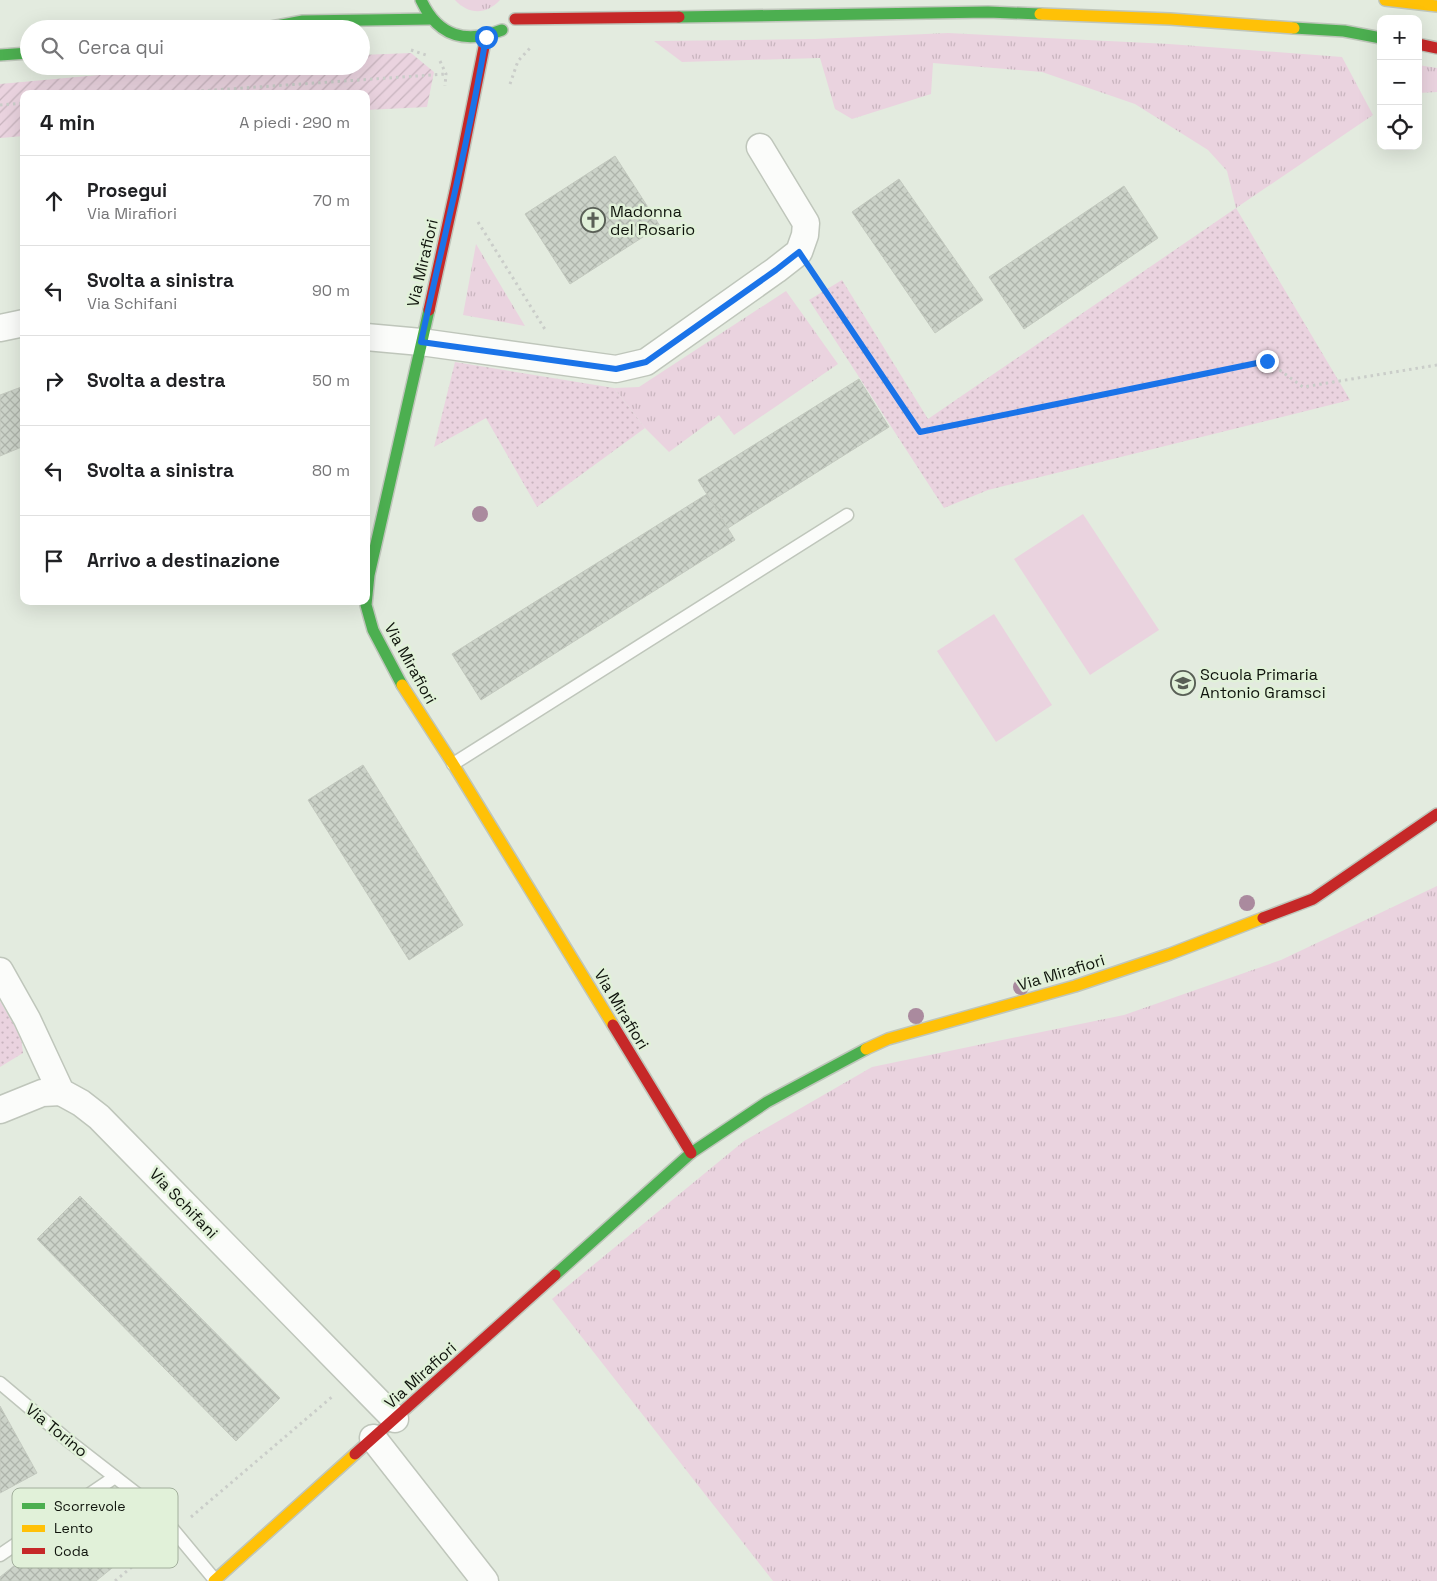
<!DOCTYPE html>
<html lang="it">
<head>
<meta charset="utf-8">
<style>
  :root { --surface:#fff; --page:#f2f2f2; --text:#202124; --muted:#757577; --line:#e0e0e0 }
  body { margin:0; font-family:"Space Grotesk",sans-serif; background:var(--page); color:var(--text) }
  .controls { position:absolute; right:15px; top:15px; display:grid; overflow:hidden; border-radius:10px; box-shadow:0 5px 20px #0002 }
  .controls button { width:45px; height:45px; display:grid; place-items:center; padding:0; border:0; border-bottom:1px solid var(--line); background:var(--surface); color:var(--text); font:25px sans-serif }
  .stop { position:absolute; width:15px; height:15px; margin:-11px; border:4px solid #1a73e8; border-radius:50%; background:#fff }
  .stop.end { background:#1a73e8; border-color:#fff; box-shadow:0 1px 5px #0008 }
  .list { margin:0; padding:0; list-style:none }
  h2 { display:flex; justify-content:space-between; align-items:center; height:65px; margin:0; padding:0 20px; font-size:21px }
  h2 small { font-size:16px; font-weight:400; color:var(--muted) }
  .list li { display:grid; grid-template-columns:32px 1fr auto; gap:15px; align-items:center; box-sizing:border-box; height:90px; padding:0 20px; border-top:1px solid var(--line) }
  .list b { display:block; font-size:19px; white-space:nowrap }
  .list p { margin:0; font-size:16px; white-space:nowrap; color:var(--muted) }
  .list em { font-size:16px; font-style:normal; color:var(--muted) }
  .icon { flex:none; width:28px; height:28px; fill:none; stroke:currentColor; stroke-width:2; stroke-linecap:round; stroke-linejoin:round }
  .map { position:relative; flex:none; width:1437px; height:1581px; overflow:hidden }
  .search { position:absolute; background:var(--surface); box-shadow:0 5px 20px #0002; left:20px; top:20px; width:350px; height:55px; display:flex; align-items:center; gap:12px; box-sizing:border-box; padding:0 18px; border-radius:28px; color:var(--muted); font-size:19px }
  .panel { position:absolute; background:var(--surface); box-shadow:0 5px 20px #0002; left:20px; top:90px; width:350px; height:515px; border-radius:10px }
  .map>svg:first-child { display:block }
</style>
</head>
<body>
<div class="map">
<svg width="1437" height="1581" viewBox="0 0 1437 1581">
  <defs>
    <pattern id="grass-tufts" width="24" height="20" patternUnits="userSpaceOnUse" patternTransform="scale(1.25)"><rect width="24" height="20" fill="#ead3df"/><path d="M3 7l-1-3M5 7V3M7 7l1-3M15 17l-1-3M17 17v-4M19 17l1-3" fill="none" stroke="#c8b4be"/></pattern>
    <pattern id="park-dots" width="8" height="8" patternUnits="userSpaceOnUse" patternTransform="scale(1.25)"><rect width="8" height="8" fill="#ead3df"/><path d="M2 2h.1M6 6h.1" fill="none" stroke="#c8b4be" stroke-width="1.8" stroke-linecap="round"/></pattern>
    <pattern id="garden-furrows" width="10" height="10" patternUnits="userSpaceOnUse" patternTransform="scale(1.25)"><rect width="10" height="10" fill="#ead3df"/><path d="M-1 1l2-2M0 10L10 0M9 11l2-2" fill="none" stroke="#c8b4be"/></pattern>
    <pattern id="building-cross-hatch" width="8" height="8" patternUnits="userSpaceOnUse" patternTransform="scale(1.25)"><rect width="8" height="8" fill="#ccd3c9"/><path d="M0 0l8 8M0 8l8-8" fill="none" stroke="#aeb4ab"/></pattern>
  </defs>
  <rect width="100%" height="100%" fill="#e3ebdf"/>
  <g fill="url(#grass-tufts)">
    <path d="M 455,0 L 500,0 C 486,15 469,15 455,0 Z"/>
    <polygon points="948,33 1169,44 1342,57 1373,115 1236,208 1227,171 1208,150 1135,104 1042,72 933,63 931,94 852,119 835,109 820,58 682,62 654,41 815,39"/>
    <polygon points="1418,65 1437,68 1437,92 1418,93"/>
    <polygon points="476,244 525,326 463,315"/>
    <polygon points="786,291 838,364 734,435 719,415 669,452 645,428 614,388 639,387"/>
    <polygon points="1437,886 1437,1581 773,1581 552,1299 744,1141 872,1067 1124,1015 1281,960"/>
  </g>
  <g fill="url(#park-dots)">
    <polygon points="1236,208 1350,400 988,490 944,508 809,300 842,280 928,419"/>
    <polygon points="455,362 614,388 645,428 537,507 486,418 434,447"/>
    <polygon points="0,1001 21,1037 23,1053 0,1067"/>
  </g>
  <polygon fill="url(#garden-furrows)" points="411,53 434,72 427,107 366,110 366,94 24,94 24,136 0,138 0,84 198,66 361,66 361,55"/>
  <g fill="#ead3df">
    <polygon points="1083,514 1159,630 1090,675 1014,559"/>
    <polygon points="994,614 1052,705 996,742 937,651"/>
  </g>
  <g fill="url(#building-cross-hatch)" stroke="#c3c9bf">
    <polygon points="615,156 660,226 570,284 525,214"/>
    <polygon points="899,179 983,300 935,333 852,212"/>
    <polygon points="1124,186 1158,238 1024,329 989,277"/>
    <polygon points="859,379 889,427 728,528 698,480"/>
    <polygon points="24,386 24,446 0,456 0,395"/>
    <polygon points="707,494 735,540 481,700 452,654"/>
    <polygon points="363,765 463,925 409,960 308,800"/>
    <polygon points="80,1196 280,1398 236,1441 37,1239"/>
    <polygon points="0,1406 37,1473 0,1493"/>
    <polygon points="110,1489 149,1538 96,1581 0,1581 0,1577"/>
  </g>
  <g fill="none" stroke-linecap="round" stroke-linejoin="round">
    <defs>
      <g id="lane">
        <polyline points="453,764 847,515"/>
        <polyline points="0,1383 70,1442 155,1508 215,1580"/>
        <polyline points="0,1555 115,1477"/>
      </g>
      <g id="street">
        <polyline points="0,328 24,323"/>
        <polyline points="366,337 421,342 616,369 646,362 776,270 799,252 805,235 806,223 760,147"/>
        <polyline points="0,971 27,1019 61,1092 81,1103 99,1117 395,1419"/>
        <polyline points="0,1110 42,1093 61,1092"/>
        <polyline points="373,1438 485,1581"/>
      </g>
      <g id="fast">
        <path d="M 421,0 C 438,37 466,44 502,30"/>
        <polyline points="679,17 988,12 1040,14"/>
        <polyline points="1294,28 1344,31 1381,38"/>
        <polyline points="261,29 303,21 431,19"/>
        <polyline points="0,55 29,53"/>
        <polyline points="402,685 373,630 366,605 369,575 429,310"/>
        <polyline points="555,1275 691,1153 767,1102 866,1049"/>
      </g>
      <g id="slow">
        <polyline points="1385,0 1437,6"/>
        <polyline points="1040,14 1170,19 1294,28"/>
        <polyline points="402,685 453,764 613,1025"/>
        <polyline points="866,1049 888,1039 1075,986 1170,954 1263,918"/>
        <polyline points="214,1581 355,1454"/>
      </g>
      <g id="jam">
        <polyline points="515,19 679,17"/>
        <polyline points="1418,44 1437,48"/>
        <polyline points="429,310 456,187 486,37"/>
        <polyline points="1263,918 1313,899 1437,814"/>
        <polyline points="613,1025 691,1153"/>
        <polyline points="355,1454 555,1275"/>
      </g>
    </defs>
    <use href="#lane" stroke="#bfc6bb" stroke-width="15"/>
    <use href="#street" stroke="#bfc6bb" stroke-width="29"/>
    <use href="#fast" stroke="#bfc6bb" stroke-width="14"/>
    <use href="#slow" stroke="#bfc6bb" stroke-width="14"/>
    <use href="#jam" stroke="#bfc6bb" stroke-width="14"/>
    <g stroke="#cacdc9" stroke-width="3" stroke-dasharray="2.5 4" stroke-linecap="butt">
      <polyline points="411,50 426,55"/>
      <polyline points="440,61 446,74 445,86"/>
      <polyline points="53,70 108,66"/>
      <polyline points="510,84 518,61 530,48"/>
      <polyline points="156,94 446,74"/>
      <polyline points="0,105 24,103"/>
      <polyline points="478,222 546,331"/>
      <polyline points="814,275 920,432 1267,361 1303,387 1437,365"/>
      <polyline points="191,1517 333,1396"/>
      <polyline points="115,1581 158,1545"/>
    </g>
    <use href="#lane" stroke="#fbfcfa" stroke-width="12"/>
    <use href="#street" stroke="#fbfcfa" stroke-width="26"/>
    <use href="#fast" stroke="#4caf50" stroke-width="11"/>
    <use href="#slow" stroke="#ffc107" stroke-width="11"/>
    <use href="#jam" stroke="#c62828" stroke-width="11"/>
  </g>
  <g fill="#aa8a9e">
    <circle cx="480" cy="514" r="8"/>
    <circle cx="1247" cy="903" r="8"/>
    <circle cx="1021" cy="987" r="8"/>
    <circle cx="916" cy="1016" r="8"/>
  </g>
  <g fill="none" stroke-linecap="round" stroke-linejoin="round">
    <path stroke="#1a73e8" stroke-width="6" d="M 486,37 C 469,140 443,240 421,342 L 616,369 L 646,362 L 776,270 L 799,252 L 920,432 L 1267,361"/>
  </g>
  <defs>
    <symbol id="church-ring" viewBox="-11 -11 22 22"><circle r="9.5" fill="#e1f1d9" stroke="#595f56" stroke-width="1.5"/><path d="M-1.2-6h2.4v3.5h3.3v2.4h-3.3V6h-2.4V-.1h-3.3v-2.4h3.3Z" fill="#595f56"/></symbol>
    <symbol id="school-ring" viewBox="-11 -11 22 22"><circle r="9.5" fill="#e1f1d9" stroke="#595f56" stroke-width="1.5"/><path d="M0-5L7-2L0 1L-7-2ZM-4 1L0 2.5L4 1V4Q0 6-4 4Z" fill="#595f56"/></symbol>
  </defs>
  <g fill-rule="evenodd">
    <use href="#church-ring" x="579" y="206" width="28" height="28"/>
    <use href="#school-ring" x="1169" y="669" width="28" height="28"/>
  </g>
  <g text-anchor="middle" stroke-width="5" stroke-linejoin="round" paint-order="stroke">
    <g font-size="16" fill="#0f140c" stroke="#e1f1d9" text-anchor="start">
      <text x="610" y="217">Madonna<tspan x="610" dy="18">del Rosario</tspan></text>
      <text x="1200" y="680">Scuola Primaria<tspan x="1200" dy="18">Antonio Gramsci</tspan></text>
    </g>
    <g font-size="16" fill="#0f140c" stroke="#e1f1d9">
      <text transform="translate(422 263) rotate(-77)" y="6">Via Mirafiori</text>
      <text transform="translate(411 663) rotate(61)" y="6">Via Mirafiori</text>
      <text transform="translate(1061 972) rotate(-17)" y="6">Via Mirafiori</text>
      <text transform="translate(622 1009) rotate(59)" y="6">Via Mirafiori</text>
      <text transform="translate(184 1203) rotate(46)" y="6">Via Schifani</text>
      <text transform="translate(420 1375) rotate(-42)" y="6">Via Mirafiori</text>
      <text transform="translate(57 1430) rotate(39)" y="6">Via Torino</text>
    </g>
  </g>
  <rect x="12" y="1488" width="166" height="80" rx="8" fill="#e1f1d9" stroke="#a2af9c" stroke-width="1"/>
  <rect x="22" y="1503" width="23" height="6" fill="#4caf50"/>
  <rect x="22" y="1525" width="23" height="7" fill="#ffc107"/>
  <rect x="22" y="1548" width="23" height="6" fill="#c62828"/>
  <g font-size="14" fill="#0f140c">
    <text x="54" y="1511">Scorrevole</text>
    <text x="54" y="1533">Lento</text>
    <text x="54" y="1556">Coda</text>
  </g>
</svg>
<div class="controls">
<button>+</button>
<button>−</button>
<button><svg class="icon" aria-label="locate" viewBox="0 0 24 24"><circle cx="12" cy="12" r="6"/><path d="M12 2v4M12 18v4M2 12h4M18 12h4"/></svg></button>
</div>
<div class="stop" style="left:486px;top:37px"></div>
<div class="stop end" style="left:1267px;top:361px"></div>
<div class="search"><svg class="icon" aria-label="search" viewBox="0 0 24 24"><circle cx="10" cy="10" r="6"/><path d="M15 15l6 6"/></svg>Cerca qui</div>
<section class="panel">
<h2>4 min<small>A piedi · 290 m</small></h2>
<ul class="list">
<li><svg class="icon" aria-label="ahead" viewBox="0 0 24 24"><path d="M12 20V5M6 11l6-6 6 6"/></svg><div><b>Prosegui</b><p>Via Mirafiori</p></div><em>70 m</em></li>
<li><svg class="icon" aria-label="left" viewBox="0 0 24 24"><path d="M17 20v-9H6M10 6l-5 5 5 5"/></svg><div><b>Svolta a sinistra</b><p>Via Schifani</p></div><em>90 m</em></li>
<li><svg class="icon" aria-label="right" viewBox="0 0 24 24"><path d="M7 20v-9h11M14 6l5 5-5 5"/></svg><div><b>Svolta a destra</b></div><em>50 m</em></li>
<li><svg class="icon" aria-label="left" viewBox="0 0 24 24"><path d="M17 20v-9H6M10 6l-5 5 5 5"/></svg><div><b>Svolta a sinistra</b></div><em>80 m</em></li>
<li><svg class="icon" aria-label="arrive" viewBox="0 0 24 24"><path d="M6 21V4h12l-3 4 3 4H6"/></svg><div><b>Arrivo a destinazione</b></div></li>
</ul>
</section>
</div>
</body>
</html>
